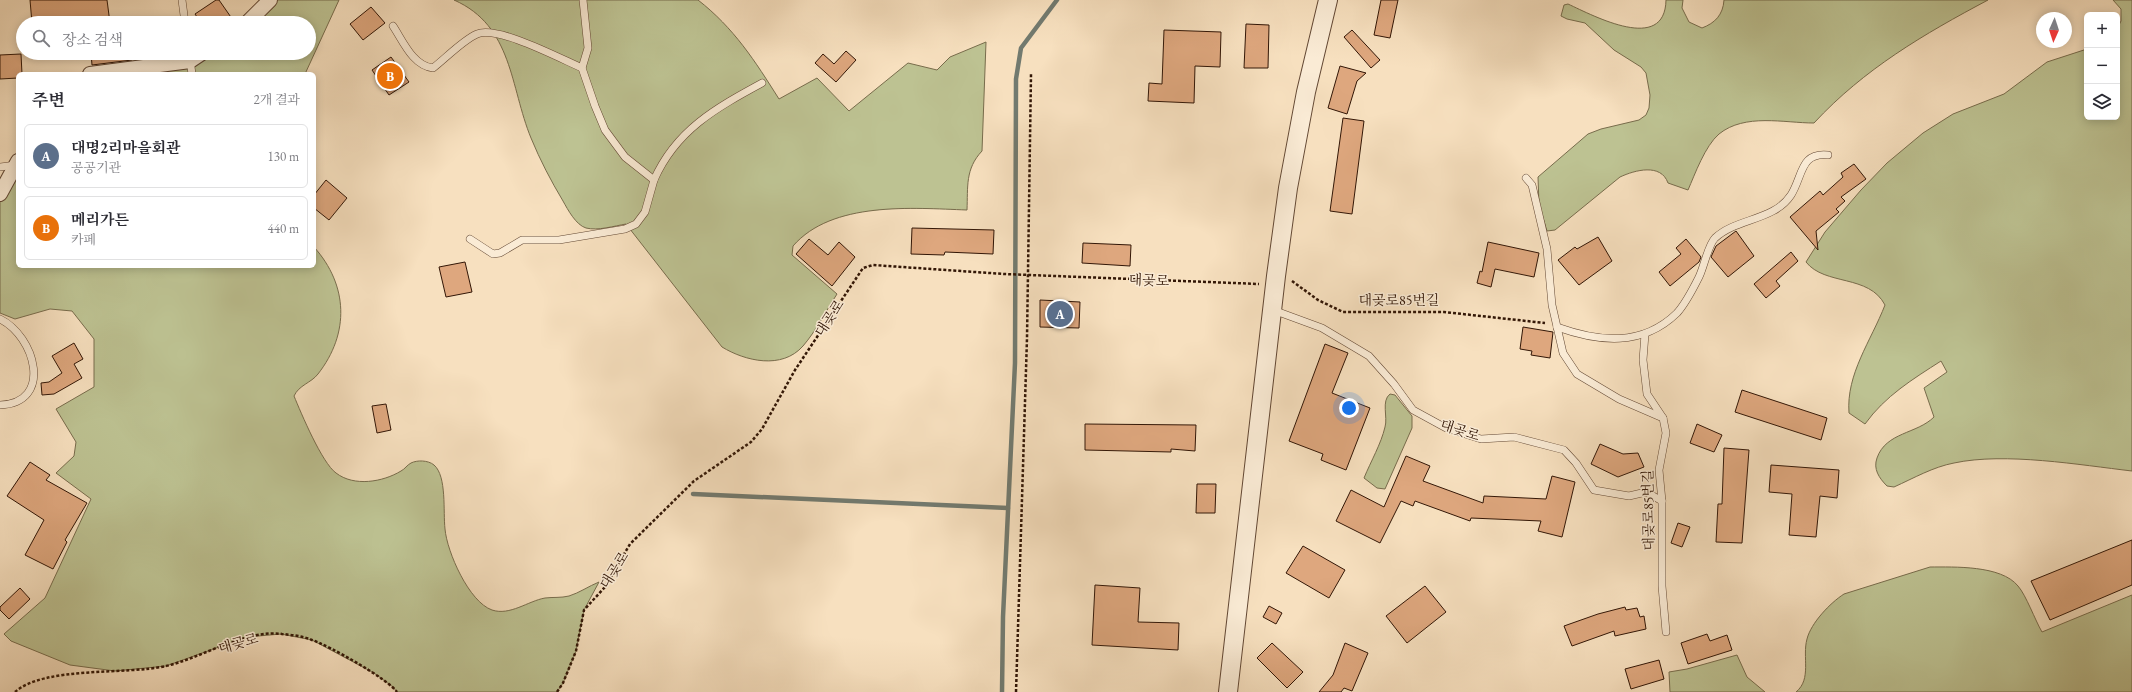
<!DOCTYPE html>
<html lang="ko">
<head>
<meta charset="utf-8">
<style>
  :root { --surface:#fff; --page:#f7f7f7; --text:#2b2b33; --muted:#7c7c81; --line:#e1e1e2; --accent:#8f2418 }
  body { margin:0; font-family:"EB Garamond","Noto Serif KR",serif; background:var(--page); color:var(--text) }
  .controls { position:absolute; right:12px; top:12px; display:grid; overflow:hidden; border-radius:6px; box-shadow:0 2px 10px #0003 }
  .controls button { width:36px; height:36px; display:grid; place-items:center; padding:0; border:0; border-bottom:1px solid var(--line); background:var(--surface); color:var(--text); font:20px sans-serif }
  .compass { position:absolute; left:2036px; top:12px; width:36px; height:36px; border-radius:50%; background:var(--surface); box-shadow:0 2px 10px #0003; rotate:183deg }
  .you { position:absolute; left:1349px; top:408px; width:14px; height:14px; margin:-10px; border:3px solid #fff; border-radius:50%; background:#1a73e8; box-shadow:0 0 0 6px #1a73e833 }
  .badge { display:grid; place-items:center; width:26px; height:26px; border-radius:50%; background:var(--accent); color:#fff; font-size:13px; font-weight:700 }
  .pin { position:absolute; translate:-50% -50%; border:2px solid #fff; box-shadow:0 1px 4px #0006 }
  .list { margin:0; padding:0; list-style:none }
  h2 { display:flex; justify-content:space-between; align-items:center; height:52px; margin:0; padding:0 16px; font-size:17px }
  h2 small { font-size:13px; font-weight:400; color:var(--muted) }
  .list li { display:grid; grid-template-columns:26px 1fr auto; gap:12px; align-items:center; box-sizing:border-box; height:64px; margin:0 8px 8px; padding:0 8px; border:1px solid var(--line); border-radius:6px }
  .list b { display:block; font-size:15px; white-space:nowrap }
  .list p { margin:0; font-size:13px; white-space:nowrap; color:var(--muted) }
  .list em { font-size:13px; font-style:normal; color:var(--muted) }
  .icon { flex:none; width:22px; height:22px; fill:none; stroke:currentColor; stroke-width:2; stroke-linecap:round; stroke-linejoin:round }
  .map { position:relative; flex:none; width:2132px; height:692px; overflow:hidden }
  .search { position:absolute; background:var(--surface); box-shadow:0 2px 10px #0003; left:16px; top:16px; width:300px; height:44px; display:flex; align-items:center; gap:10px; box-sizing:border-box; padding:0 14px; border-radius:22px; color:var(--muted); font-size:15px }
  .panel { position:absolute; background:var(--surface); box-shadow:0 2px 10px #0003; left:16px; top:72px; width:300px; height:196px; border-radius:6px }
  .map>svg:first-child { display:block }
</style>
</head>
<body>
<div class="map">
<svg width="2132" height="692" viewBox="0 0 2132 692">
  <rect width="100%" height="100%" fill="#f7e0bf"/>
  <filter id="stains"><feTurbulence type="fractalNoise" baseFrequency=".005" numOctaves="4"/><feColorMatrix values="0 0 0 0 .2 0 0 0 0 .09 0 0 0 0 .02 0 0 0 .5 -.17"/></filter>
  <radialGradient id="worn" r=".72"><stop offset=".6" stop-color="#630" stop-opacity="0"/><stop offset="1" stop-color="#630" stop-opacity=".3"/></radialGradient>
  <g fill="#bdc292" stroke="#786c4c">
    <polygon points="270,0 339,0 305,74 91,74 202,53 309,53 309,23 247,23"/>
    <path d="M 454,0 L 698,0 C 734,28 755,61 779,99 L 817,78 L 849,111 L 908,63 L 937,70 L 950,57 L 986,42 L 982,151 C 965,169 968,187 967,210 C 912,208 832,201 793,246 L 792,255 L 837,294 C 826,311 816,331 803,346 C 782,370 745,361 722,347 L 626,224 C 614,226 598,231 586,228 C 576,225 568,210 563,201 C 551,181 540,160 531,138 C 510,87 513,26 454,0 Z"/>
    <path d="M 1666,0 L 1683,0 L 1682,8 L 1689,22 L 1702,28 C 1715,23 1723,15 1724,0 L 1988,0 C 1924,34 1864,69 1814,123 C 1784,123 1745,113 1719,134 C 1705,146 1695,174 1688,190 L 1668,183 C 1661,163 1635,170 1620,177 L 1555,230 L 1547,231 L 1539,205 L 1538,177 L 1588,134 L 1601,129 L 1639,120 L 1646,115 L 1649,108 L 1650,95 L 1646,73 L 1641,67 L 1614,50 L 1585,23 L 1567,19 L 1561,16 L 1564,5 L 1568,4 C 1594,16 1665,54 1666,0 Z"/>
    <path d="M 2113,0 L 2132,0 L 2132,471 C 2080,465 2005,452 1954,463 C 1933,467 1914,478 1894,487 L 1887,486 C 1879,478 1873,469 1877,458 C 1886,432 1917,434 1934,417 L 1924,388 L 1947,372 L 1941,361 C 1913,379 1885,396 1865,424 L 1849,413 C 1846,374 1871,341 1885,305 C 1869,274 1825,286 1806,262 L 1825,232 L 1861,190 L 1887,163 L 1923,133 L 1953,114 L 2004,94 L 2047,62 L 2087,49 L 2087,117 L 2117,117 L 2117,29 L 2121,21 L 2121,9 Z"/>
    <path d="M 18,161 L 18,266 L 314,266 L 314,247 C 348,285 350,333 318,374 C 311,383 299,385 294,396 C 301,413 322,463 336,473 C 354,487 383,482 401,471 C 405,469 407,465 411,463 C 417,460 428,460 434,465 C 447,476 443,512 445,529 C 447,552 469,602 492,610 C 510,616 528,601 545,598 C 553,597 561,598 569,596 C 579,593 589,586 599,582 L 584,610 L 576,651 L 563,683 L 557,692 L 397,692 L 393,687 L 374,673 L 312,640 L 281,634 L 247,637 L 166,666 L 115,671 L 70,665 L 11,641 L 4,634 L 45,598 L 91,499 L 56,473 L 74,456 L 76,442 L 56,409 L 94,387 L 94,339 L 72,311 L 50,309 L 15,319 L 0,313 L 0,194 Z"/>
    <path d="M 1390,394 L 1395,395 L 1412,416 L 1412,428 L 1385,489 L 1377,488 L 1364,478 C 1371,461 1381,444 1385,427 C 1388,417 1381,401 1390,394 Z"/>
    <path d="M 1930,567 C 1954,567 2001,565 2018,586 C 2026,595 2035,620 2042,632 L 2132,595 L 2132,692 L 1796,692 C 1812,679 1802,657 1807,639 C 1811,623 1830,603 1844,594 Z"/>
    <polygon points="1737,655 1747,677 1765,692 1670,692 1669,672 1687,669"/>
  </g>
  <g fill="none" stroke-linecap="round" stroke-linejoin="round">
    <g stroke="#727a6f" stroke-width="4.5">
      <polyline points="693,494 1008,508"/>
      <polyline points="1002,692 1003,617 1015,363 1016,79 1021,48 1057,0"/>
    </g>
  </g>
  <g fill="#dea77e" stroke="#321606">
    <polygon points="30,0 107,0 110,23 32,23"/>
    <polygon points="216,0 219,0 235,23 201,23 195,14"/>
    <polygon points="1381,0 1398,0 1390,38 1374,35"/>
    <polygon points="371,7 385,23 363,40 350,24"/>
    <polygon points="1246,24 1269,25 1268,68 1244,68"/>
    <polygon points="1164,30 1221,32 1220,67 1195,66 1194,103 1148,101 1149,83 1162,84"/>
    <polygon points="1352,30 1380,60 1371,68 1344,37"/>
    <polygon points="846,51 856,60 836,82 815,63 823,54 834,64"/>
    <polygon points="91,53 132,53 132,60 92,65"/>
    <polygon points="21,54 22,74 18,74 18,78 0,79 0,55"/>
    <polygon points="391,57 409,82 389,95 372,70"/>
    <polygon points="1340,66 1366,73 1357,81 1347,114 1328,108"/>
    <polygon points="1343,118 1364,121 1352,214 1330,211"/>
    <polygon points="1854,164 1866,179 1841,197 1845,201 1836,209 1839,212 1816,231 1818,250 1790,217 1820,191 1823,195 1843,177 1841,173"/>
    <polygon points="326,180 347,198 329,220 314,208 314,195"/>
    <polygon points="912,228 994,230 993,254 945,252 944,255 911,254"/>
    <polygon points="1736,231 1754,256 1728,277 1711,257 1716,246"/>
    <polygon points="1598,237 1612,261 1579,285 1558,260 1575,247 1577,249"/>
    <polygon points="809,239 828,255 839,242 855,257 832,286 796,254"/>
    <polygon points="1686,239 1701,257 1699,262 1670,286 1659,272 1681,254 1676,248"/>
    <polygon points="1488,242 1539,253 1534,277 1495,269 1491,287 1477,283 1480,271 1482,272"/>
    <polygon points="1083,243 1131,245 1130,266 1082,263"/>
    <polygon points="1791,252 1798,261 1776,281 1780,286 1766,298 1754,284"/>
    <polygon points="465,262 472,292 446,297 439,267"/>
    <polygon points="1040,300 1080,302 1079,328 1040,327"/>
    <polygon points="1523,327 1553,332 1550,358 1531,355 1532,351 1520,349"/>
    <polygon points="74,343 83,359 74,364 82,378 54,394 42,395 41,383 49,382 62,373 52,356"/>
    <polygon points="1325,344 1348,353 1332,393 1370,408 1346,470 1321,460 1323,454 1289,441"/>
    <polygon points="1742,390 1827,418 1821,440 1735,412"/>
    <polygon points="386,404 391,430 377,433 372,406"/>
    <polygon points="1085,424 1196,425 1195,451 1171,449 1171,452 1085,450"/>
    <polygon points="1697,424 1722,435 1714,452 1690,443"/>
    <polygon points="1600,444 1623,454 1638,453 1644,467 1618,477 1591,464"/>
    <polygon points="1724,448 1749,450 1742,543 1716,542 1718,504 1722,504"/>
    <polygon points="1406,456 1430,466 1423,481 1483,503 1484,496 1546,499 1552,476 1575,482 1562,537 1538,531 1541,521 1471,518 1470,521 1415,501 1413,506 1401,501 1380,543 1336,521 1351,490 1384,507"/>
    <polygon points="30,462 50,475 46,480 87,503 65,540 67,542 53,569 25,555 44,520 7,496"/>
    <polygon points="1771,465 1839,470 1837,498 1820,496 1816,537 1789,535 1792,494 1769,492"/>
    <polygon points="1197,484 1216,484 1215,513 1196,513"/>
    <polygon points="1678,523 1690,527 1682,547 1671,543"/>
    <polygon points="2132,540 2132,585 2050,620 2031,581"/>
    <polygon points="1303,546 1345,570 1329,598 1286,573"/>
    <polygon points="1095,585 1140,588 1138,622 1179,623 1178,650 1092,645"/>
    <polygon points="1425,586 1446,612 1407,643 1386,616"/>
    <polygon points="20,588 30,599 9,619 0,610 0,607"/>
    <polygon points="1269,606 1282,613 1276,624 1263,617"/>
    <polygon points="1625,607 1626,610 1637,608 1640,617 1644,616 1646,629 1615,636 1614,631 1572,646 1564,626 1598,614"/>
    <polygon points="1707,634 1710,641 1727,635 1732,650 1688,664 1681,643"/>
    <polygon points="1272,643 1303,672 1287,688 1257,658"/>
    <polygon points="1345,643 1368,653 1352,691 1344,688 1341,692 1319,692 1333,675"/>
    <polygon points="1659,660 1664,679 1631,689 1625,669"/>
  </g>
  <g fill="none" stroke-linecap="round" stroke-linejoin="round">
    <defs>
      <g id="service">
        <polyline points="182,0 185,23"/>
        <path d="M 393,26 C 403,41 413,66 433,68 C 446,58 463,40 477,34 C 497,25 561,59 582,68"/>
        <polyline points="189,53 192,74"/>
        <polyline points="0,167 16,165"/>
        <polyline points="1526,178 1532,185 1547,249 1552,305 1563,353 1577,374 1619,399 1663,418 1666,433 1659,470 1662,501 1662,586 1666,632"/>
        <path d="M 654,180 C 676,130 716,108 762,83"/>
        <polyline points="470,239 493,254 500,253 522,240 559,240 625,229 636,224 645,212 654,180 625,157 605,130 595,106 582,68 588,48 583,0"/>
        <polyline points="1273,310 1322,328 1369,356 1394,384 1413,410 1446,428 1481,439 1514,437 1564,450 1576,463 1594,490 1629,496 1646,492 1662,501"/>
        <path d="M 0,319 C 35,336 54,403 0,405"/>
        <path d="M 1557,327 C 1599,342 1642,347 1677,313 C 1686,303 1693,289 1699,277 C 1704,267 1708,245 1715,238 C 1736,218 1774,221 1791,195 C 1803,176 1800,152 1828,155"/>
        <polyline points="1645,334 1643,360 1647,394 1663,418"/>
      </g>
      <g id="minor">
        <polyline points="247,23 270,0"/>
        <polyline points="90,74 190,61 202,53"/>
        <polyline points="0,194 18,161"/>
      </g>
      <polyline id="tertiary" points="1228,692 1276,276 1288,188 1306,92 1328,0"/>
    </defs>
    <use href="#service" stroke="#634834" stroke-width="8"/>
    <use href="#minor" stroke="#634834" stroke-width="16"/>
    <use href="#tertiary" stroke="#634834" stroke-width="20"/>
    <g stroke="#321606" stroke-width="2.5" stroke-dasharray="3 2" stroke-linecap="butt">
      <polyline points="1292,281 1318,300 1343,312 1444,312 1545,323"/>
      <path d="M 15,692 C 44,666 127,675 166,666 C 202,658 245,629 282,634 C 292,635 303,636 312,640 C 328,645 388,679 397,692"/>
      <polyline points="557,692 563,683 576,651 584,610 605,587 630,544 694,481 751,442 762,429 795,370 863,268 873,265 1004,274 1259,284"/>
      <polyline points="1016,692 1027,338 1031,74"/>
    </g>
    <use href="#service" stroke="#faebd5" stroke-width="7"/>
    <use href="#minor" stroke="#faebd5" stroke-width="14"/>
    <use href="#tertiary" stroke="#faebd5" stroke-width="18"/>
  </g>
  <g text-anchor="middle" stroke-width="3" stroke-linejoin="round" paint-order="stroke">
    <g font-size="14" fill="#321606" stroke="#faebd5">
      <text transform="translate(1149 280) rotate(2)" y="5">대곶로</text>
      <text x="1399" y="305">대곶로85번길</text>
      <text transform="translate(829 318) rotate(-57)" y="5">대곶로</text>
      <text transform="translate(1460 430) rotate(18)" y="5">대곶로</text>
      <text transform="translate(1648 510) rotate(-91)" y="5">대곶로85번길</text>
      <text transform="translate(614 570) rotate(-58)" y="5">대곶로</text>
      <text transform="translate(238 643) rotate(-16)" y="5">대곶로</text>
    </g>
  </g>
  <rect width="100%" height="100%" filter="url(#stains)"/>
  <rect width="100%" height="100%" fill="url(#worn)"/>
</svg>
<div class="controls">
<button>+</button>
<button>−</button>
<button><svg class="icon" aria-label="layers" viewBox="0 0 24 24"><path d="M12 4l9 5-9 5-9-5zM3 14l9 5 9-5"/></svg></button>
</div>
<svg class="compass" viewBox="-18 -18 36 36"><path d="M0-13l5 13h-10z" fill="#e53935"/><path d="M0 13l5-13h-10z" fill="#7c7c81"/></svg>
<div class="you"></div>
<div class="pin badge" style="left:1060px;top:314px;background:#5c6f8a">A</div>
<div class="pin badge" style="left:390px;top:76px;background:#e8710a">B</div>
<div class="search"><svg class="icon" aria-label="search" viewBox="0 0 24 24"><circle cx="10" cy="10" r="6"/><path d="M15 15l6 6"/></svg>장소 검색</div>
<section class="panel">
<h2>주변<small>2개 결과</small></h2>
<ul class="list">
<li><span class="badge" style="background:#5c6f8a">A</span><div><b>대명2리마을회관</b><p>공공기관</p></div><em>130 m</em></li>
<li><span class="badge" style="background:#e8710a">B</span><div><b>메리가든</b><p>카페</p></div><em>440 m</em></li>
</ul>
</section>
</div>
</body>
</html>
